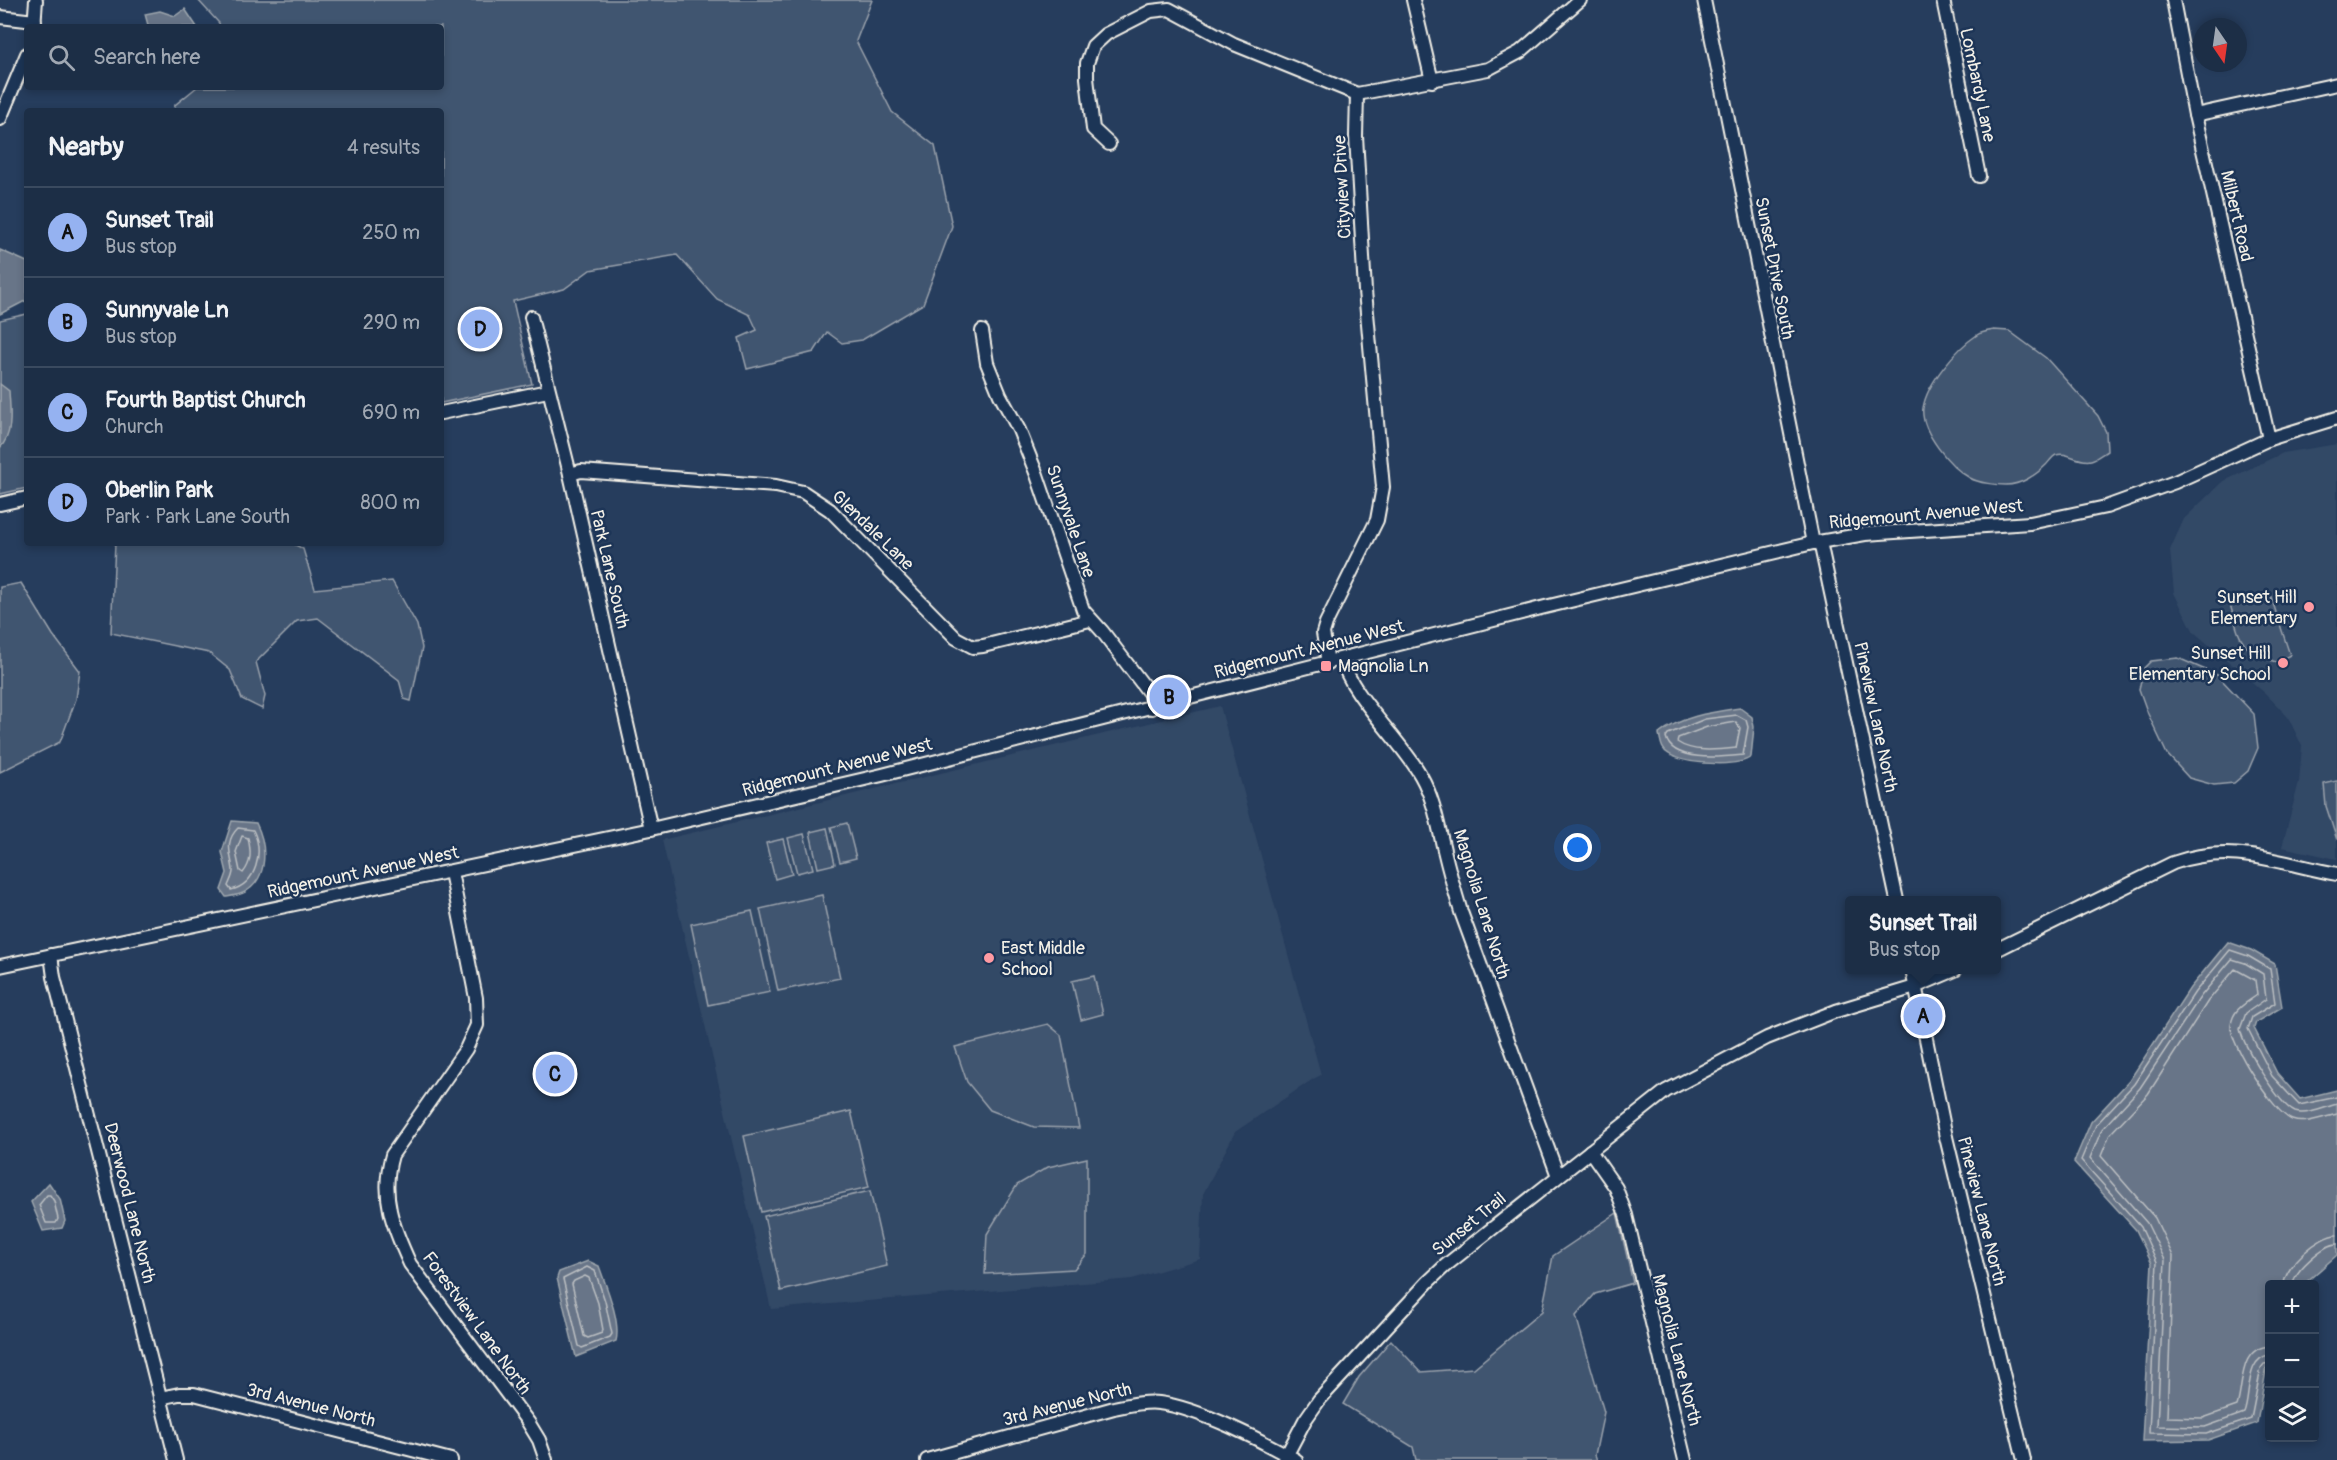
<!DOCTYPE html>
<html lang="en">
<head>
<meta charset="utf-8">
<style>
  :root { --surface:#1c2e46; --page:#25364d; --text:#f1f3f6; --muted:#a0a8b3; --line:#3a4a5f; --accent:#95b2f1 }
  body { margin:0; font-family:Pangolin,sans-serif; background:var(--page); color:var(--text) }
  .controls { position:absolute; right:18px; bottom:18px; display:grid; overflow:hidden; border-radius:6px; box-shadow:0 3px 9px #0003 }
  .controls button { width:54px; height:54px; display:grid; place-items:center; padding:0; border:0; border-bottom:2px solid var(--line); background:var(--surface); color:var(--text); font:30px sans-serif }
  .compass { position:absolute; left:2193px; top:18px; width:54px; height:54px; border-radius:50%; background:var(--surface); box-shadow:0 3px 9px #0003; rotate:167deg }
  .you { position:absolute; left:1578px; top:848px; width:21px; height:21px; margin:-15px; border:4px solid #fff; border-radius:50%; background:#1a73e8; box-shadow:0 0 0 9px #1a73e833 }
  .badge { display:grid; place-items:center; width:39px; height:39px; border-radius:50%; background:var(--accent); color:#111; font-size:20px; font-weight:700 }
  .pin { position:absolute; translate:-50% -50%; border:3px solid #fff; box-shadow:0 2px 6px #0006 }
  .popup { position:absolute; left:1845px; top:896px; width:156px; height:78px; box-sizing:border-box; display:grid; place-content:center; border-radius:6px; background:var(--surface); filter:drop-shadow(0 2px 4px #0005); font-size:20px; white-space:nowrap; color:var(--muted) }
  .popup b { font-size:22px; color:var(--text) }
  .popup::after { content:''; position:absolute; left:50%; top:100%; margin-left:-12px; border:12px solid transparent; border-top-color:var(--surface) }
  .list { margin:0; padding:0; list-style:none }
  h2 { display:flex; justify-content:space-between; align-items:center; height:78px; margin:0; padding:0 24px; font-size:26px }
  h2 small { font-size:20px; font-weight:400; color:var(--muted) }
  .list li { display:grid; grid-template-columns:39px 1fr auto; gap:18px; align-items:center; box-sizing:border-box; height:90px; padding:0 24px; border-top:2px solid var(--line) }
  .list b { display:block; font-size:22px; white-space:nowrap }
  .list p { margin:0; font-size:20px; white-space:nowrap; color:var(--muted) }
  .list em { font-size:20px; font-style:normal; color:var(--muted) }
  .icon { flex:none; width:33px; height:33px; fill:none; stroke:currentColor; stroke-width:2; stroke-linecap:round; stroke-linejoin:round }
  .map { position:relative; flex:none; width:2337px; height:1460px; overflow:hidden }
  .search { position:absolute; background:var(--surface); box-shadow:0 3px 9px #0003; left:24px; top:24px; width:420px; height:66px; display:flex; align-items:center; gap:15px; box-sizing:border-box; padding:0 21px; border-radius:6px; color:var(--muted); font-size:22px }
  .panel { position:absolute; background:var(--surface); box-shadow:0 3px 9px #0003; left:24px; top:108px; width:420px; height:438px; border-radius:6px }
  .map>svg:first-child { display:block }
</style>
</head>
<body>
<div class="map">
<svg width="2337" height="1460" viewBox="0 0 2337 1460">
  <rect width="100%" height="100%" fill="#263d5d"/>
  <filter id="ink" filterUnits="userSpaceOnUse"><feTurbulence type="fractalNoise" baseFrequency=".0167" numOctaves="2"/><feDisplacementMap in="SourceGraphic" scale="12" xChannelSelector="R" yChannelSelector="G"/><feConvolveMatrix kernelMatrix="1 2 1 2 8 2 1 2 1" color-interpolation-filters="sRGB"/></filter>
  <g filter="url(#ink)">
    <g fill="#334966">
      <polygon points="2337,444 2337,859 2282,847 2299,782 2302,746 2288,717 2266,694 2194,632 2174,593 2170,550 2184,519 2222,482 2283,453"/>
      <polygon points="1220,706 1321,1075 1313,1079 1235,1132 1203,1194 1200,1259 1132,1279 771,1309 662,840"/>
    </g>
    <g fill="#40546f" stroke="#9aa2ac" stroke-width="1.5">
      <polygon points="198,0 872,0 856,41 892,112 935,146 952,226 923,304 862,340 842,343 827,332 814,352 747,369 739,338 757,330 750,315 717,299 677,255 590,270 564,289 513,301 532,384 441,403 441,111 174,111 175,105 197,87 441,87 441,27 220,27 219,23"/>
      <polygon points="27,314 27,488 0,494 0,320"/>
      <path d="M 1994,330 L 2009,331 L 2046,358 L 2098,416 L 2106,432 L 2107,451 C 2102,454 2096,459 2091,460 C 2078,463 2068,451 2056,455 C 2053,456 2048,463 2046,465 C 2036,475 2021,485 2006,485 C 1997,485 1978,483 1970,478 C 1951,468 1920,431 1923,408 C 1927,383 1956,349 1977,335 C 1981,332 1988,331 1994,330 Z"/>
      <polygon points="115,543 292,543 303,549 315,589 392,581 417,625 422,648 411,701 404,699 399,680 318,618 297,621 256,662 265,696 262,709 242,699 230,670 209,653 111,633"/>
      <polygon points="21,583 53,635 80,671 76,699 60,742 0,772 0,587"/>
      <path d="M 2270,594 L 2290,655 L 2276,662 C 2239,651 2240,639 2230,604 Z"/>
      <polygon points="2178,658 2217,675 2254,714 2258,748 2248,771 2234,783 2214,785 2189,778 2167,754 2148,714 2139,689 2144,668 2151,661"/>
      <polygon points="2337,781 2337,840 2326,806 2324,784"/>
      <polygon points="847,823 856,858 840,862 831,827"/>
      <polygon points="827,828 835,864 818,868 810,832"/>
      <polygon points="804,834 813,869 797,873 788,838"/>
      <polygon points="783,839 792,874 775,879 766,843"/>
      <polygon points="822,895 840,978 778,991 760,909"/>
      <polygon points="752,911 770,992 708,1005 691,924"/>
      <polygon points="1094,976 1103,1014 1081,1020 1072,981"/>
      <polygon points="1048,1024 1061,1035 1079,1128 1034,1127 990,1110 967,1082 955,1047"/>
      <polygon points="851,1111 869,1187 761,1212 744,1136"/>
      <polygon points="1087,1158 1087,1254 1074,1269 985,1274 987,1234 1017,1185 1048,1167"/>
      <polygon points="870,1191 887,1266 781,1291 764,1216"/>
      <polygon points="1617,1213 1633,1283 1595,1294 1576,1316 1604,1412 1595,1455 1597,1460 1416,1460 1413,1447 1343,1404 1359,1377 1391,1340 1421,1372 1474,1368 1542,1311 1553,1256"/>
    </g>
    <g fill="#677588" stroke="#9fa7ae" stroke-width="1.5">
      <polygon points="185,9 197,27 151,27 148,25 145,14 160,11 175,16"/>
      <polygon points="0,250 27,262 27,300 0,314"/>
      <path d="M 0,384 L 9,391 C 10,410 14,433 0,448 Z"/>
      <path d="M 1740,708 L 1752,717 L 1754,727 L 1751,757 C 1737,768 1684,764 1669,754 C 1661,750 1661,742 1659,734 C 1681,716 1713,712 1740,708 Z"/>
      <path d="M 232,821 L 256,823 C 267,845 269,878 245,892 C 240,895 232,896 226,897 L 221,890 L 227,873 L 222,852 Z"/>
      <polygon points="2228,942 2251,950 2275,964 2282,1007 2256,1022 2254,1028 2277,1073 2300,1099 2337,1090 2337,1255 2304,1284 2270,1284 2269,1353 2257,1423 2208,1440 2142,1441 2152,1263 2136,1230 2074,1162 2091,1122 2129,1081 2190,988"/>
      <polygon points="49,1183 60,1199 65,1221 62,1228 43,1231 31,1202"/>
      <path d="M 588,1261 L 599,1266 C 606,1286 621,1321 616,1341 L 576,1357 L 557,1278 L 559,1272 Z"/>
    </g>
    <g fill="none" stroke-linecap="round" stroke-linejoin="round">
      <g stroke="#bcbfc2" stroke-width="1.5">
        <path d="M 1737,715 L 1746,720 L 1748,727 L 1743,755 C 1723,757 1672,763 1666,737 L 1668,734 L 1705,719 Z"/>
        <path d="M 1736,722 L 1740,728 L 1736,748 C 1717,750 1693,753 1677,742 L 1678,738 L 1707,727 Z"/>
        <path d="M 238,828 L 253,830 C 264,852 257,884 231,890 L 228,886 C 230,881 233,876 233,871 C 232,855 223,843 238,828 Z"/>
        <path d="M 242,836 L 248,838 C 251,851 252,862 243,873 L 240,871 L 236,852 Z"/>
        <polygon points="47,1195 50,1195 54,1201 58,1219 56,1223 46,1223 39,1205"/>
        <polygon points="587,1267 595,1271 605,1301 612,1334 610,1337 582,1348 579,1346 563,1279"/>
        <polygon points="585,1276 589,1278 598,1303 603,1330 602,1333 588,1338 584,1336 572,1284 574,1281"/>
        <path d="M 2284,1284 C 2285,1266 2319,1235 2337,1235"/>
        <path d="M 2293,1284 C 2294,1271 2324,1244 2337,1244"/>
        <path d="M 2270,1346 C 2238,1348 2244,1385 2237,1406 L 2203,1418 L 2167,1417 L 2173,1256 L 2155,1218 L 2101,1156 L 2110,1134 L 2148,1094 L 2208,1001 L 2235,969 L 2255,980 L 2257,995 C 2245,1004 2233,1009 2231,1025 C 2229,1044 2274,1113 2292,1120 C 2305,1125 2324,1117 2337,1114"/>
        <path d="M 2270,1355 C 2245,1357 2251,1396 2244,1413 L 2205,1427 L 2157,1426 L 2165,1260 L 2147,1223 L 2090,1158 L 2102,1129 L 2140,1088 L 2201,996 L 2232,959 L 2245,963 L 2263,974 L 2266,999 L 2246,1013 L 2240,1029 C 2244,1047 2279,1105 2295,1112 C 2306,1116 2326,1107 2337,1104"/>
        <polyline points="2270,1363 2264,1364 2261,1368 2251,1419 2206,1434 2149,1433 2157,1262 2141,1227 2081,1160 2096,1125 2134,1084 2195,992 2230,950 2248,956 2270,969 2275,1003 2252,1017 2248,1029 2272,1076 2299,1105 2337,1097"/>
      </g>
      <defs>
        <g id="minor">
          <polyline points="1413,0 1432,81"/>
          <polyline points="1704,0 1813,543"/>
          <polyline points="1943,0 1979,176"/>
          <polyline points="2173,0 2195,115 2269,439"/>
          <polyline points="0,17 35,21"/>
          <polyline points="34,27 36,0"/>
          <polyline points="1357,94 1488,69 1520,52 1580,0"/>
          <polyline points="2195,115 2337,84"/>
          <polyline points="0,119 27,54"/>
          <polyline points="1109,144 1093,129 1087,78 1087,63 1093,46 1106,34 1151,11 1169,9 1234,44 1357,94"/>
          <polyline points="531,317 570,474 651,829"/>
          <polyline points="982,331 987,363 1000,395 1019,430 1037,475 1083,610 1102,631 1150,694 1152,708"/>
          <polyline points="441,413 548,391"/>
          <polyline points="570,474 581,471 776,486 803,492 830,510 956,638 973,647 983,646 1090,620"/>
          <polyline points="0,504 27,498"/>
          <polyline points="1820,542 1897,900"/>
          <path d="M 1342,659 C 1350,695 1402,741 1421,776 C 1434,799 1438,825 1444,850 C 1449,871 1455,892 1461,912 L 1558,1176"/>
          <polyline points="1328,663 1323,633 1326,623 1377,520 1383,487 1365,291 1356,136 1357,94"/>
          <path d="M 451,872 L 476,998 L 477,1025 L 466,1049 L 392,1155 C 380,1196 393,1227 410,1264 L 528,1422 L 539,1440 L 546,1460"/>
          <path d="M 1996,950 L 2173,863 C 2234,842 2277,863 2337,874"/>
          <polyline points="51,955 54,977 176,1460"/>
          <polyline points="0,966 651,829 882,775 1545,607 1813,543 1865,534 2030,523 2106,507 2175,482 2269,439 2337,418"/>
          <polyline points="1912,970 1946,1137 2024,1460"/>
          <polyline points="1590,1151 1616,1188 1626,1215 1685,1460"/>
          <polyline points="160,1398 179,1394 194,1394 451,1460"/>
          <path d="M 927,1460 L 1114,1408 C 1129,1405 1144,1401 1159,1403 C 1198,1408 1261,1440 1296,1460"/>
          <polyline points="1284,1460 1305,1420 1319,1400 1428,1282 1445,1266 1666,1091 1767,1038 1836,1011 1915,987 1955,970"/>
        </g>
      </defs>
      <use href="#minor" stroke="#f4f1e8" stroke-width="16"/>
      <use href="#minor" stroke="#1d3557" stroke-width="12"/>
    </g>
  </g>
  <g fill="#ff9aa2" stroke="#1d3557" stroke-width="2">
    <circle cx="2309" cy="607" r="6"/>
    <circle cx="2283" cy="663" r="6"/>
    <rect x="1320" y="660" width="12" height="12" rx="3"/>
    <circle cx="989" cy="958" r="6"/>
  </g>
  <g text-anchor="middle" stroke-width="5" stroke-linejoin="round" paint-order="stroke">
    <g font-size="18" fill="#f4f1e8" stroke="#1d3557">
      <text transform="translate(1978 85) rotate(78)" y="6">Lombardy Lane</text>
      <text transform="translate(1342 187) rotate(-93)" y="6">Cityview Drive</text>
      <text transform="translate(2237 216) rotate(77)" y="6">Milbert Road</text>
      <text transform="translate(1775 268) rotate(79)" y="6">Sunset Drive South</text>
      <text transform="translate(1926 514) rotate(-5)" y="6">Ridgemount Avenue West</text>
      <text transform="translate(1071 521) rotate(71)" y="6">Sunnyvale Lane</text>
      <text transform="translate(873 530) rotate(44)" y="6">Glendale Lane</text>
      <text transform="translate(610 569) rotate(77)" y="6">Park Lane South</text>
      <text transform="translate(1309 649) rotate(-14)" y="6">Ridgemount Avenue West</text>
      <text transform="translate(1876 717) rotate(78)" y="6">Pineview Lane North</text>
      <text transform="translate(837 767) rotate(-14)" y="6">Ridgemount Avenue West</text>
      <text transform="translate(363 872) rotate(-12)" y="6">Ridgemount Avenue West</text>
      <text transform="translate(1482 904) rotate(73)" y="6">Magnolia Lane North</text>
      <text transform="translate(130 1203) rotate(76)" y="6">Deerwood Lane North</text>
      <text transform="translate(1982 1211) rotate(76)" y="6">Pineview Lane North</text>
      <text transform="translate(1469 1224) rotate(-39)" y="6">Sunset Trail</text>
      <text transform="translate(477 1323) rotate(54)" y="6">Forestview Lane North</text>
      <text transform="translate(1677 1350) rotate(76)" y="6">Magnolia Lane North</text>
      <text transform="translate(1067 1404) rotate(-14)" y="6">3rd Avenue North</text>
      <text transform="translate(311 1405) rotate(14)" y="6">3rd Avenue North</text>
    </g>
    <g font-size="18" fill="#f4f1e8" stroke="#1d3557" text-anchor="end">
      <text x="2297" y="603">Sunset Hill<tspan x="2297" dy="21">Elementary</tspan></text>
      <text x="2271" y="659">Sunset Hill<tspan x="2271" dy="21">Elementary School</tspan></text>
      <text x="1338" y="672" text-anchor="start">Magnolia Ln</text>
      <text x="1001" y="954" text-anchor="start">East Middle<tspan x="1001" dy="21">School</tspan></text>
    </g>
  </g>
</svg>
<div class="controls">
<button>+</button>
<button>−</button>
<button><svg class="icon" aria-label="layers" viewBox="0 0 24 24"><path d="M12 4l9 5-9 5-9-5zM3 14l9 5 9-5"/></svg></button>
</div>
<svg class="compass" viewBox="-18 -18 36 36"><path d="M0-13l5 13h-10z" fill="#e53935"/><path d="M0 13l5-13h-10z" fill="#a0a8b3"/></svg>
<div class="you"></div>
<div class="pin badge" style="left:1923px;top:1016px">A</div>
<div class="popup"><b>Sunset Trail</b>Bus stop</div>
<div class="pin badge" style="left:1169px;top:697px">B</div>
<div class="pin badge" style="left:555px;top:1074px">C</div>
<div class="pin badge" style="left:480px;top:329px">D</div>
<div class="search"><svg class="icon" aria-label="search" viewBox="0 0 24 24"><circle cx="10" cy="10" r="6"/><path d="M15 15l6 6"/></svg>Search here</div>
<section class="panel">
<h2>Nearby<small>4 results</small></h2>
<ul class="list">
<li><span class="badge">A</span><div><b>Sunset Trail</b><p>Bus stop</p></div><em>250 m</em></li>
<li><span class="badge">B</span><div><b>Sunnyvale Ln</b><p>Bus stop</p></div><em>290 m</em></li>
<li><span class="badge">C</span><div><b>Fourth Baptist Church</b><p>Church</p></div><em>690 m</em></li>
<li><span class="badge">D</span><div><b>Oberlin Park</b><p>Park · Park Lane South</p></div><em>800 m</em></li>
</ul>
</section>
</div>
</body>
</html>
